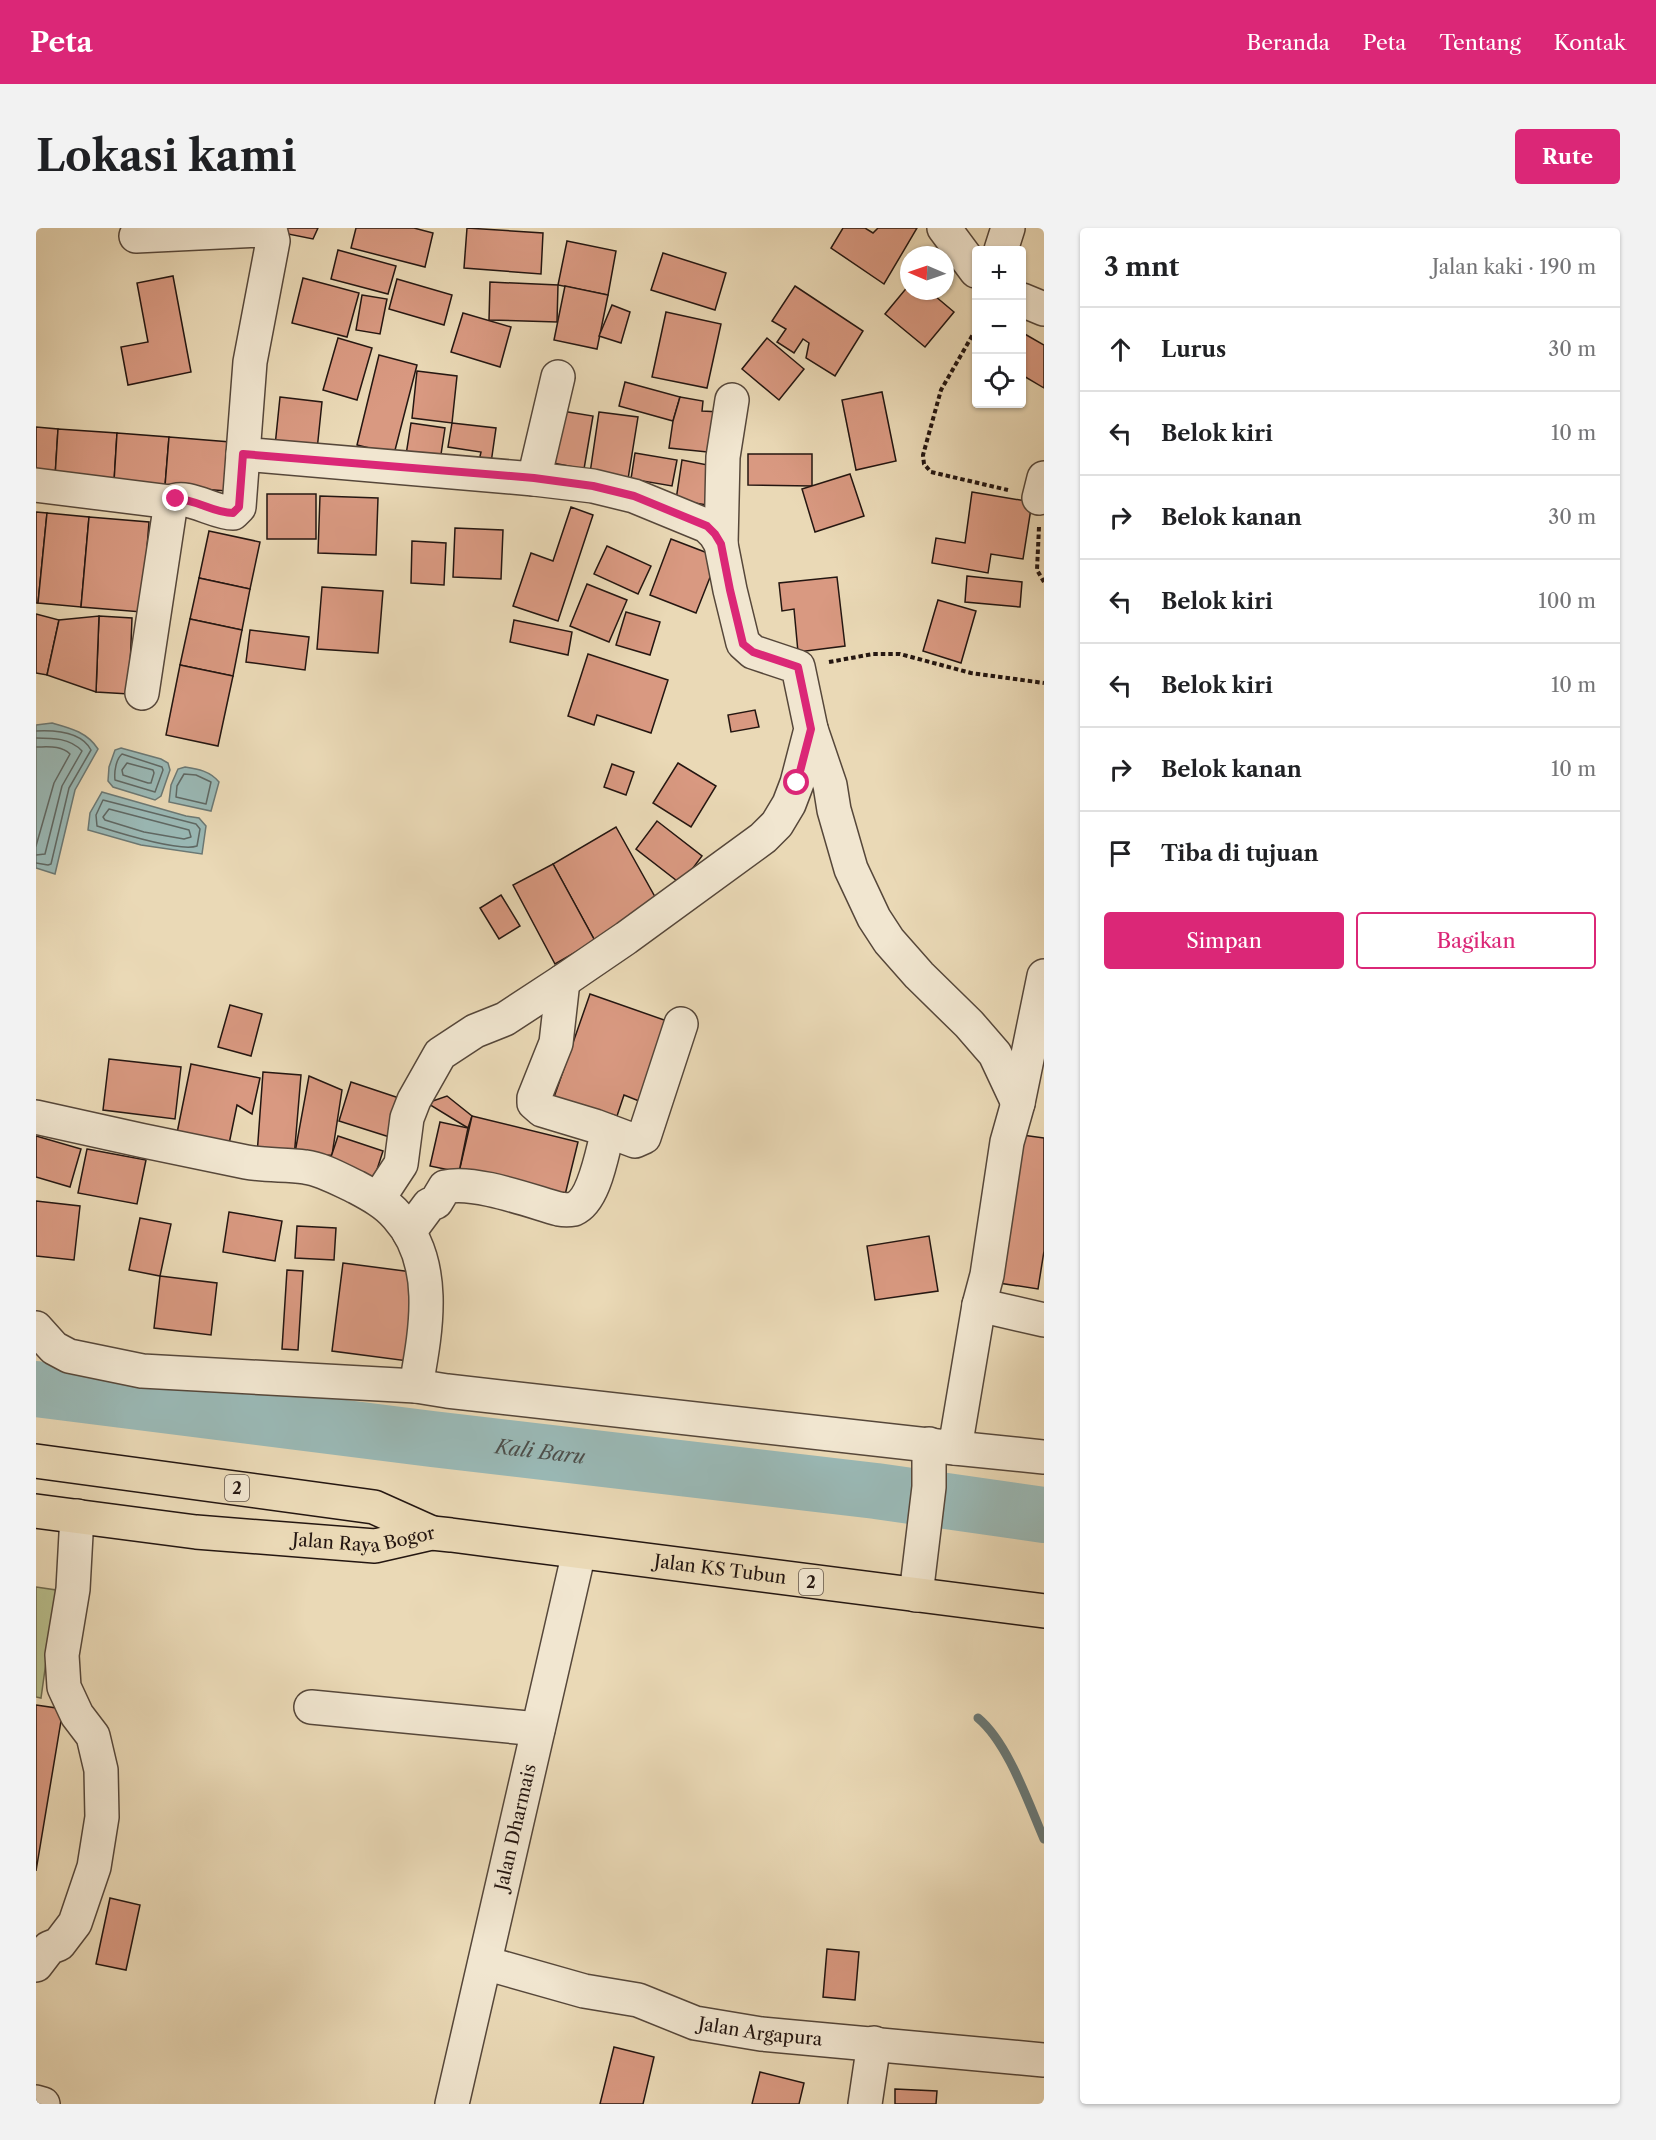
<!DOCTYPE html>
<html lang="id">
<head>
<meta charset="utf-8">
<style>
  :root { --surface:#fff; --page:#f2f2f2; --text:#202124; --muted:#757577; --line:#e0e0e0; --accent:#db2777 }
  body { margin:0; font-family:"Libre Caslon Text",serif; background:var(--page); color:var(--text) }
  .controls { position:absolute; right:18px; top:18px; display:grid; overflow:hidden; border-radius:6px; box-shadow:0 2px 4px #0004 }
  .controls button { width:54px; height:54px; display:grid; place-items:center; padding:0; border:0; border-bottom:2px solid var(--line); background:var(--surface); color:var(--text); font:30px sans-serif }
  .compass { position:absolute; left:864px; top:18px; width:54px; height:54px; border-radius:50%; background:var(--surface); box-shadow:0 2px 4px #0004; rotate:272deg }
  .stop { position:absolute; width:18px; height:18px; margin:-14px; border:4px solid #db2777; border-radius:50%; background:#fff }
  .stop.end { background:#db2777; border-color:#fff; box-shadow:0 2px 6px #0008 }
  .list { margin:0; padding:0; list-style:none }
  h2 { display:flex; justify-content:space-between; align-items:center; height:78px; margin:0; padding:0 24px; font-size:26px }
  h2 small { font-size:20px; font-weight:400; color:var(--muted) }
  .list li { display:grid; grid-template-columns:39px 1fr auto; gap:18px; align-items:center; box-sizing:border-box; height:84px; padding:0 24px; border-top:2px solid var(--line) }
  .list b { display:block; font-size:22px; white-space:nowrap }
  .list em { font-size:20px; font-style:normal; color:var(--muted) }
  .actions { display:flex; gap:12px; padding:18px 24px }
  .actions a { flex:1; padding:14px 0; border:2px solid var(--accent); border-radius:6px; text-align:center; font-size:21px; color:var(--accent) }
  .actions .main { background:var(--accent); color:#fff }
  .icon { flex:none; width:33px; height:33px; fill:none; stroke:currentColor; stroke-width:2; stroke-linecap:round; stroke-linejoin:round }
  .map { position:relative; flex:none; width:1008px; height:1876px; overflow:hidden; border-radius:6px }
  header { display:flex; align-items:center; gap:36px; box-sizing:border-box; height:84px; padding:0 30px; background:var(--accent); color:#fff }
  header strong { font-size:28px }
  nav { display:flex; gap:33px; margin-inline-start:auto; font-size:21px }
  .intro { display:flex; align-items:center; justify-content:space-between; box-sizing:border-box; height:144px; padding:0 36px }
  h1 { margin:0; font-size:42px }
  .button { padding:15px 27px; border-radius:6px; background:var(--accent); color:#fff; font-size:21px; font-weight:700 }
  main { display:flex; gap:36px; padding:0 36px }
  aside { flex:1; background:var(--surface); border-radius:6px; box-shadow:0 2px 4px #0004 }
  .map>svg:first-child { display:block }
</style>
</head>
<body>
<header>
<strong>Peta</strong>
<nav><a>Beranda</a><a>Peta</a><a>Tentang</a><a>Kontak</a></nav>
</header>
<div class="intro"><h1>Lokasi kami</h1><a class="button">Rute</a></div>
<main>
<div class="map">
<svg width="1008" height="1876" viewBox="0 0 1008 1876">
  <rect width="100%" height="100%" fill="#ead9b6"/>
  <filter id="stains"><feTurbulence type="fractalNoise" baseFrequency=".00333" numOctaves="4"/><feColorMatrix values="0 0 0 0 .2 0 0 0 0 .09 0 0 0 0 .02 0 0 0 .5 -.17"/></filter>
  <radialGradient id="worn" r=".72"><stop offset=".6" stop-color="#630" stop-opacity="0"/><stop offset="1" stop-color="#630" stop-opacity=".3"/></radialGradient>
  <polygon fill="#b8bf8d" stroke="#6e6a4f" stroke-width="1.5" points="0,1359 20,1362 5,1470 0,1469"/>
  <g fill="#9ab9b6" stroke="#6b7874" stroke-width="1.5">
    <path d="M 16,495 C 34,500 51,504 62,521 L 39,562 L 19,646 L 0,640 L 0,497 Z"/>
    <polygon points="85,520 125,531 132,535 134,542 125,568 119,572 77,559 72,553 73,539 79,522"/>
    <path d="M 149,539 C 162,541 174,543 183,554 L 175,583 L 133,574 L 135,557 L 142,541 Z"/>
    <polygon points="66,564 150,588 163,590 170,598 166,626 105,617 52,602 54,585"/>
  </g>
  <g fill="none" stroke-linecap="round" stroke-linejoin="round">
    <g stroke="#5f6864" stroke-width="1.5">
      <path d="M 0,503 C 19,502 45,503 55,522 L 33,560 L 15,636 L 12,637 L 0,635"/>
      <path d="M 0,510 C 17,510 34,510 46,523 L 26,558 L 9,626 L 0,627"/>
      <path d="M 0,519 C 12,519 25,517 34,526 L 18,555 L 0,618"/>
      <path d="M 86,526 L 126,539 L 127,542 L 119,564 L 79,552 C 78,544 80,531 86,526 Z"/>
      <polygon points="91,535 117,542 118,545 115,555 112,555 87,547 86,542"/>
      <polygon points="148,546 160,547 175,554 170,576 140,569 141,558"/>
      <path d="M 67,572 L 160,596 L 164,601 L 161,618 C 144,624 80,604 61,598 L 60,587 Z"/>
      <polygon points="73,581 153,602 155,609 148,611 108,604 69,592 67,589"/>
    </g>
    <path stroke="#6b7874" stroke-width="9" d="M 942,1490 C 972,1515 992,1574 1008,1611"/>
    <path stroke="#9ab9b6" stroke-width="56" id="s1" d="M 0,1161 L 396,1211 L 840,1263 L 1008,1287"/>
  </g>
  <g fill="#d99981" stroke="#241611" stroke-width="1.5">
    <polygon points="248,0 282,0 277,11 247,5"/>
    <polygon points="320,0 378,0 397,5 389,39 315,20"/>
    <polygon points="431,0 507,5 505,46 428,40"/>
    <polygon points="807,0 829,0 837,5 842,0 881,0 848,56 795,20"/>
    <polygon points="531,13 580,23 572,67 522,57"/>
    <polygon points="302,22 360,38 352,66 295,51"/>
    <polygon points="627,25 690,45 679,82 615,62"/>
    <polygon points="137,48 155,144 92,157 85,119 112,114 101,55"/>
    <polygon points="267,50 323,65 311,109 256,95"/>
    <polygon points="361,51 416,67 408,97 353,81"/>
    <polygon points="454,54 522,57 521,94 453,92"/>
    <polygon points="873,57 873,63 893,63 918,84 889,119 849,86"/>
    <polygon points="529,58 572,67 561,121 518,112"/>
    <polygon points="759,58 827,103 799,148 770,130 773,115 767,111 758,125 741,114 750,101 736,93"/>
    <polygon points="326,67 351,71 344,106 320,102"/>
    <polygon points="576,77 594,84 585,115 563,108"/>
    <polygon points="630,84 685,96 671,160 616,149"/>
    <polygon points="427,85 475,99 464,139 415,124"/>
    <polygon points="987,105 1008,117 1008,160 986,147"/>
    <polygon points="302,110 336,120 321,172 287,162"/>
    <polygon points="731,110 768,141 743,172 706,141"/>
    <polygon points="343,127 381,137 358,226 321,217"/>
    <polygon points="381,143 421,148 416,195 376,190"/>
    <polygon points="589,154 644,169 637,193 583,178"/>
    <polygon points="846,164 860,233 820,242 806,172"/>
    <polygon points="244,169 286,174 281,222 239,218"/>
    <polygon points="644,169 667,173 666,183 685,184 681,225 633,220 637,193"/>
    <polygon points="526,183 557,188 548,241 517,235"/>
    <polygon points="563,184 602,189 592,251 554,245"/>
    <polygon points="375,195 409,200 404,233 370,227"/>
    <polygon points="416,195 460,200 455,235 443,233 445,224 412,219"/>
    <polygon points="0,199 22,201 19,249 0,248"/>
    <polygon points="22,201 81,205 78,254 19,249"/>
    <polygon points="81,205 133,209 129,258 78,254"/>
    <polygon points="133,209 207,215 203,264 129,258"/>
    <polygon points="599,225 641,232 636,258 595,251"/>
    <polygon points="712,226 776,226 776,258 712,257"/>
    <polygon points="646,232 677,238 671,277 640,272"/>
    <polygon points="814,246 828,288 779,304 766,261"/>
    <polygon points="936,264 996,274 987,331 955,326 952,345 896,335 900,310 929,315"/>
    <rect x="231" y="266" width="49" height="45"/>
    <polygon points="284,268 342,270 340,327 282,325"/>
    <polygon points="535,279 557,287 522,393 477,378 495,325 517,333"/>
    <polygon points="0,284 11,285 2,375 0,375"/>
    <polygon points="11,285 53,289 45,379 2,375"/>
    <polygon points="53,289 113,294 106,384 45,379"/>
    <polygon points="419,300 467,302 465,351 417,349"/>
    <polygon points="173,303 224,314 214,361 163,350"/>
    <polygon points="635,311 682,329 660,385 614,367"/>
    <polygon points="376,313 410,315 408,357 375,355"/>
    <polygon points="571,318 615,338 602,366 558,346"/>
    <polygon points="931,348 986,354 984,379 929,374"/>
    <polygon points="801,349 809,418 762,424 758,381 746,383 743,355"/>
    <polygon points="163,350 214,361 206,402 154,391"/>
    <polygon points="551,356 591,372 573,414 534,398"/>
    <polygon points="286,359 347,363 342,425 281,421"/>
    <polygon points="902,372 940,383 925,435 887,423"/>
    <polygon points="590,384 624,394 614,427 580,417"/>
    <polygon points="0,386 23,392 11,447 0,445"/>
    <polygon points="63,388 96,390 93,466 60,464"/>
    <polygon points="63,388 60,464 11,447 23,392"/>
    <polygon points="154,391 206,402 197,448 144,437"/>
    <polygon points="478,392 536,404 532,427 474,414"/>
    <polygon points="214,402 273,409 269,442 210,434"/>
    <polygon points="552,426 632,452 615,505 561,487 558,497 532,488"/>
    <polygon points="144,437 197,448 182,518 130,507"/>
    <polygon points="719,482 723,499 695,504 692,487"/>
    <polygon points="642,535 680,558 655,599 617,575"/>
    <polygon points="576,536 598,544 590,567 568,559"/>
    <polygon points="621,593 666,628 645,656 600,621"/>
    <polygon points="580,599 623,676 559,713 517,636"/>
    <polygon points="517,636 559,713 519,736 477,657"/>
    <polygon points="465,667 484,698 463,711 444,680"/>
    <polygon points="554,766 631,793 603,873 588,867 579,894 517,872"/>
    <polygon points="194,777 226,786 215,828 182,819"/>
    <polygon points="73,831 145,839 139,891 67,882"/>
    <polygon points="155,836 224,850 216,886 201,877 193,916 141,905"/>
    <polygon points="227,844 265,847 258,930 221,927"/>
    <polygon points="273,848 306,862 296,927 258,930"/>
    <polygon points="315,854 375,874 363,912 303,893"/>
    <polygon points="411,868 436,888 432,900 391,875"/>
    <polygon points="436,888 542,914 529,967 423,944"/>
    <polygon points="404,894 432,900 423,944 394,938"/>
    <polygon points="986,907 1008,910 1008,1023 1002,1061 963,1055"/>
    <polygon points="0,908 45,921 34,959 0,949"/>
    <polygon points="302,908 347,923 336,957 291,941"/>
    <polygon points="51,921 110,932 101,976 42,965"/>
    <polygon points="0,973 44,978 38,1032 0,1028"/>
    <polygon points="193,984 246,993 239,1033 187,1024"/>
    <polygon points="104,990 135,996 124,1048 93,1042"/>
    <polygon points="261,998 300,1000 298,1032 259,1030"/>
    <polygon points="893,1008 902,1063 839,1072 831,1018"/>
    <polygon points="307,1035 384,1045 372,1133 296,1123"/>
    <polygon points="251,1042 267,1043 262,1122 246,1121"/>
    <polygon points="124,1048 181,1055 175,1107 118,1100"/>
    <polygon points="0,1477 27,1481 0,1643"/>
    <polygon points="74,1670 104,1677 90,1742 60,1736"/>
    <polygon points="791,1721 823,1724 819,1772 787,1769"/>
    <polygon points="578,1819 618,1829 607,1876 564,1876"/>
    <polygon points="724,1844 768,1855 763,1876 716,1876"/>
    <polygon points="859,1861 901,1863 900,1876 859,1876"/>
  </g>
  <g fill="none" stroke-linecap="round" stroke-linejoin="round">
    <defs>
      <g id="minor">
        <polyline points="908,0 940,43"/>
        <polyline points="100,8 227,2 235,5 237,13 214,134 207,226 498,251 557,258 598,268 671,298 679,306 685,316 694,362 707,415 717,424 762,439 775,501 761,555 753,576 741,596 727,610 590,710 527,753 469,791 439,803 404,826 378,872 371,890 365,936 342,971"/>
        <polyline points="965,22 972,0"/>
        <polyline points="986,72 1008,81"/>
        <polyline points="498,251 522,149"/>
        <polyline points="0,257 135,274"/>
        <polyline points="1003,270 1008,250"/>
        <polyline points="685,316 687,229 696,172"/>
        <path d="M 106,465 L 135,274 C 151,265 178,285 197,285 L 203,279 L 207,226"/>
        <polyline points="775,501 794,557 798,582 815,641 838,690 853,713 883,747 933,796 959,826 982,875"/>
        <polyline points="527,753 520,815 498,870 498,875 506,882 559,898 599,913 608,909 645,796"/>
        <path d="M 0,889 C 70,905 140,920 210,934 C 230,938 250,936 269,939 C 286,941 305,952 320,959 C 335,967 350,975 361,988 C 403,1034 390,1102 380,1158"/>
        <path d="M 373,1004 L 393,977 L 400,974 L 409,959 C 438,952 494,973 523,981 C 528,982 533,982 538,981 C 559,972 566,924 572,903"/>
        <polyline points="943,1077 1008,1092"/>
        <polyline points="0,1100 18,1120 33,1128 106,1143 380,1158 411,1163 919,1220 943,1077 951,1047 971,914 982,875 1008,748"/>
        <polyline points="919,1220 1008,1229"/>
        <polyline points="880,1367 893,1259 893,1216"/>
        <polyline points="275,1479 502,1501"/>
        <path id="s2" d="M 449,1735 L 548,1763 L 602,1772 L 659,1795 L 725,1806 L 1008,1832"/>
        <polyline points="0,1737 13,1720 23,1716 39,1695 58,1639 66,1589 65,1542 57,1508 41,1487 28,1459 26,1427 37,1361 41,1288"/>
        <polyline points="0,1874 7,1876"/>
        <path id="s3" d="M 416,1876 L 543,1324"/>
        <polyline points="829,1876 838,1815"/>
      </g>
      <g id="highway">
        <polyline points="0,1233 338,1279 396,1305"/>
        <path id="s4" d="M 0,1283 L 160,1304 L 339,1318 L 396,1305 L 415,1307 L 1008,1383"/>
      </g>
    </defs>
    <use href="#minor" stroke="#56473a" stroke-width="36"/>
    <use href="#highway" stroke="#241611" stroke-width="36"/>
    <g stroke="#241611" stroke-width="4" stroke-dasharray="4.5 3" stroke-linecap="butt">
      <polyline points="940,101 905,162 887,227 888,236 895,244 972,262"/>
      <polyline points="1003,299 1001,342 1008,354"/>
      <polyline points="793,434 837,426 864,426 935,445 1008,455"/>
    </g>
    <use href="#minor" stroke="#f1e6d0" stroke-width="33"/>
    <use href="#highway" stroke="#ead9b6" stroke-width="33"/>
  </g>
  <g fill="none" stroke-linecap="round" stroke-linejoin="round">
    <path stroke="#db2777" stroke-width="8" d="M 140,271 C 160,271 177,285 197,285 L 203,279 L 207,226 L 498,250 L 557,258 L 598,268 L 671,298 L 679,306 L 685,316 L 694,362 L 707,416 L 717,424 L 762,439 L 775,501 L 761,555"/>
  </g>
  <g text-anchor="middle" stroke-width="5" stroke-linejoin="round" paint-order="stroke">
    <g fill="#f1e6d0" stroke="#62544a" stroke-width="1.5">
      <rect x="189" y="1247" width="24" height="26" rx="4.5"/>
      <rect x="763" y="1341" width="24" height="26" rx="4.5"/>
    </g>
    <g font-size="16" font-weight="bold" fill="#241611">
      <text x="201" y="1266">2</text>
      <text x="775" y="1360">2</text>
    </g>
    <g font-size="18" fill="#241611" stroke="#f1e6d0">
      <text dy="6" stroke="none"><textPath href="#s4" startOffset="330">Jalan Raya Bogor</textPath></text>
      <text dy="6" stroke="none"><textPath href="#s4" startOffset="690">Jalan KS Tubun</textPath></text>
      <text dy="6" stroke="none"><textPath href="#s3" startOffset="284">Jalan Dharmais</textPath></text>
      <text dy="6" stroke="none"><textPath href="#s2" startOffset="285">Jalan Argapura</textPath></text>
    </g>
    <g font-size="20" font-style="italic" fill="#4d4f4b" stroke="#f1e6d0">
      <text dy="7" stroke="none"><textPath href="#s1" startOffset="508">Kali Baru</textPath></text>
    </g>
  </g>
  <rect width="100%" height="100%" filter="url(#stains)"/>
  <rect width="100%" height="100%" fill="url(#worn)"/>
</svg>
<div class="controls">
<button>+</button>
<button>−</button>
<button><svg class="icon" aria-label="locate" viewBox="0 0 24 24"><circle cx="12" cy="12" r="6"/><path d="M12 2v4M12 18v4M2 12h4M18 12h4"/></svg></button>
</div>
<svg class="compass" viewBox="-18 -18 36 36"><path d="M0-13l5 13h-10z" fill="#e53935"/><path d="M0 13l5-13h-10z" fill="#757577"/></svg>
<div class="stop" style="left:761px;top:555px"></div>
<div class="stop end" style="left:140px;top:271px"></div>
</div>
<aside>
<h2>3 mnt<small>Jalan kaki · 190 m</small></h2>
<ul class="list">
<li><svg class="icon" aria-label="ahead" viewBox="0 0 24 24"><path d="M12 20V5M6 11l6-6 6 6"/></svg><div><b>Lurus</b></div><em>30 m</em></li>
<li><svg class="icon" aria-label="left" viewBox="0 0 24 24"><path d="M17 20v-9H6M10 6l-5 5 5 5"/></svg><div><b>Belok kiri</b></div><em>10 m</em></li>
<li><svg class="icon" aria-label="right" viewBox="0 0 24 24"><path d="M7 20v-9h11M14 6l5 5-5 5"/></svg><div><b>Belok kanan</b></div><em>30 m</em></li>
<li><svg class="icon" aria-label="left" viewBox="0 0 24 24"><path d="M17 20v-9H6M10 6l-5 5 5 5"/></svg><div><b>Belok kiri</b></div><em>100 m</em></li>
<li><svg class="icon" aria-label="left" viewBox="0 0 24 24"><path d="M17 20v-9H6M10 6l-5 5 5 5"/></svg><div><b>Belok kiri</b></div><em>10 m</em></li>
<li><svg class="icon" aria-label="right" viewBox="0 0 24 24"><path d="M7 20v-9h11M14 6l5 5-5 5"/></svg><div><b>Belok kanan</b></div><em>10 m</em></li>
<li><svg class="icon" aria-label="arrive" viewBox="0 0 24 24"><path d="M6 21V4h12l-3 4 3 4H6"/></svg><div><b>Tiba di tujuan</b></div></li>
</ul>
<div class="actions"><a class="main">Simpan</a><a>Bagikan</a></div>
</aside>
</main>
</body>
</html>
